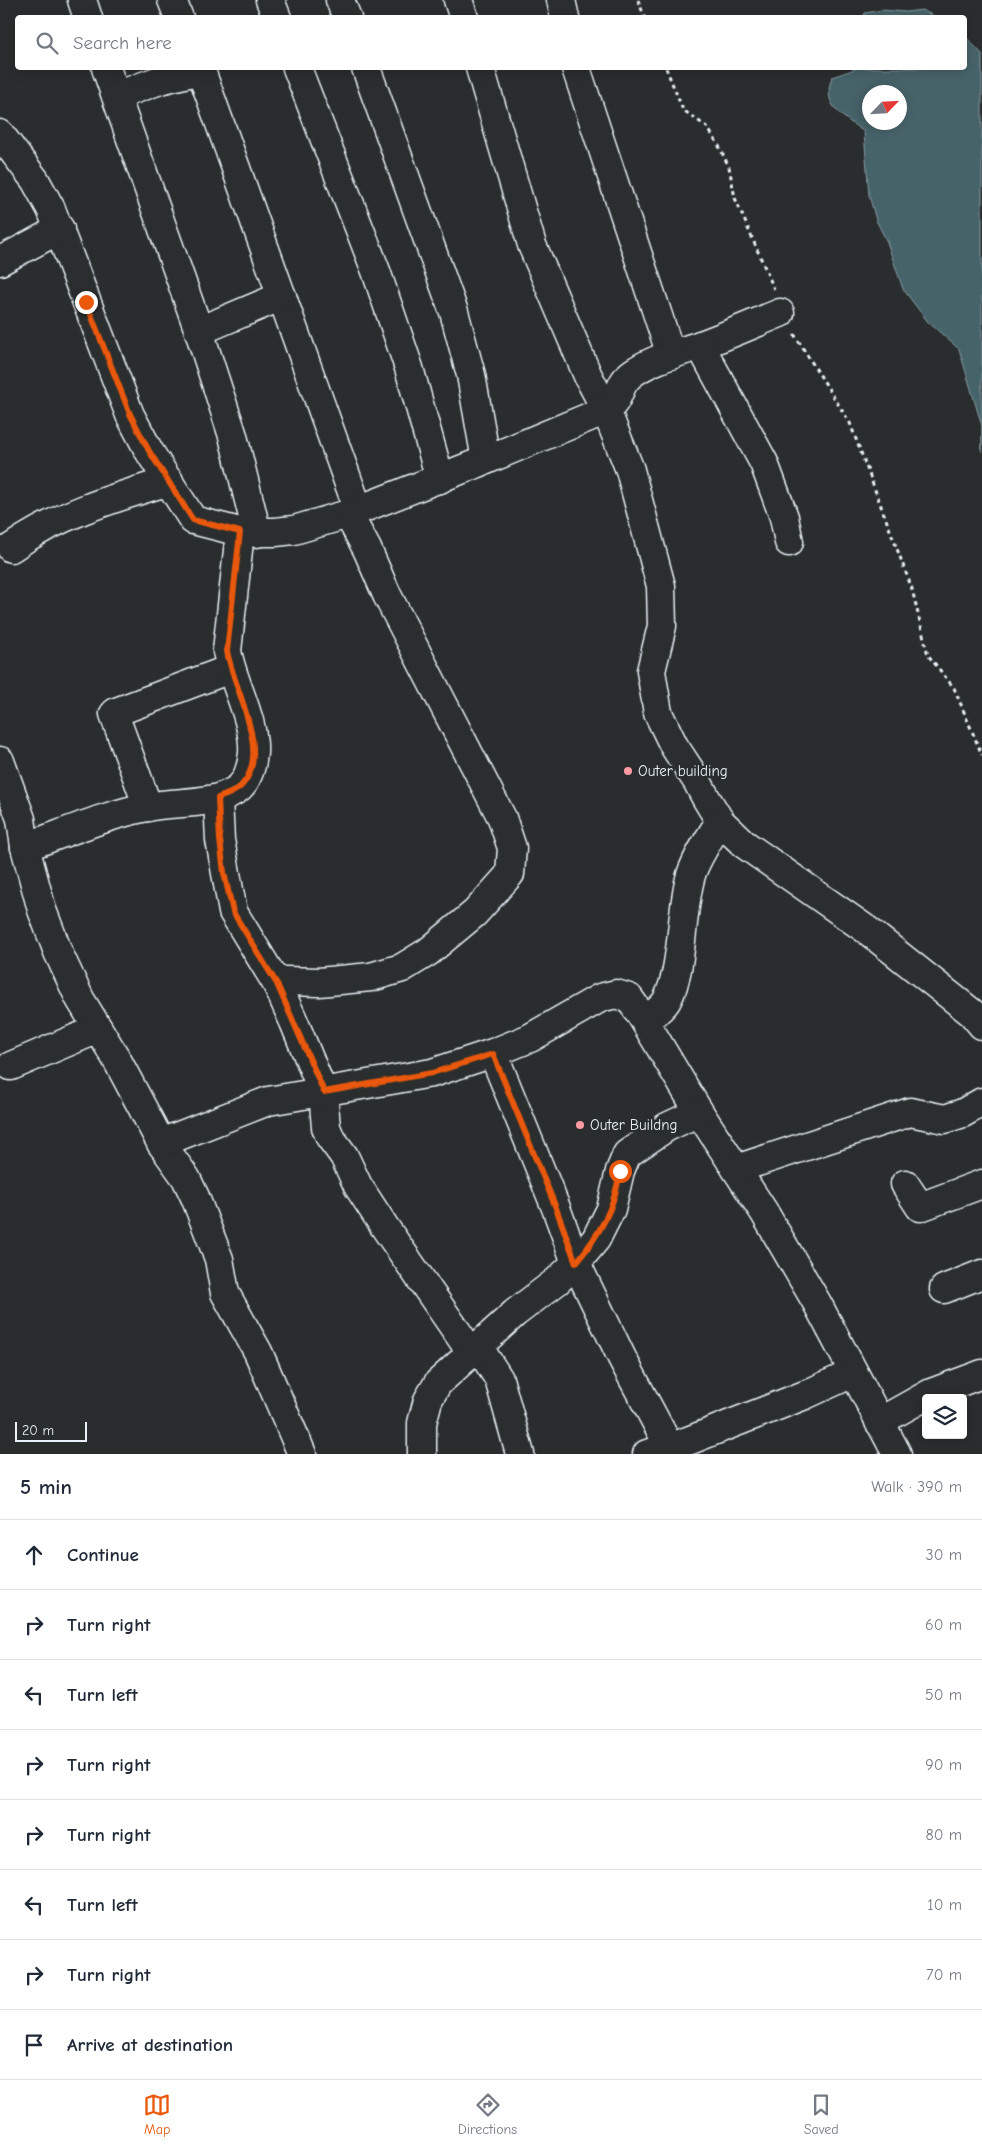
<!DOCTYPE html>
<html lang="en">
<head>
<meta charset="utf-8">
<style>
  :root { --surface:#fff; --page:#f2f2f3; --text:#1f2937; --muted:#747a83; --line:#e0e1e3; --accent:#ea580c }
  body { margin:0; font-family:"Comic Neue",sans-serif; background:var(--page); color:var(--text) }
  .controls { position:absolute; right:15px; bottom:15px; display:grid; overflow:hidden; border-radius:5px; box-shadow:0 2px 12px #0003 }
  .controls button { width:45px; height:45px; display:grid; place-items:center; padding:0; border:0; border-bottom:1px solid var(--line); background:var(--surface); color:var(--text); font:25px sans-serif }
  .compass { position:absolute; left:862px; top:85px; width:45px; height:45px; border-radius:50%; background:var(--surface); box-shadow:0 2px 12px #0003; rotate:65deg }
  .scale { position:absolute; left:15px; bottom:12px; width:72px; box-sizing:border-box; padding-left:5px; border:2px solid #e8f1f8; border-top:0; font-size:14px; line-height:18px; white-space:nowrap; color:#e8f1f8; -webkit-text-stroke:4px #2a2d2e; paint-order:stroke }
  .stop { position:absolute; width:15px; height:15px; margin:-11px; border:4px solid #ea580c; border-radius:50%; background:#fff }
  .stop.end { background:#ea580c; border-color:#fff; box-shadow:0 1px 5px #0008 }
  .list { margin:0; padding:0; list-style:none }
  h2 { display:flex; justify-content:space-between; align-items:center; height:65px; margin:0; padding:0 20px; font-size:21px }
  h2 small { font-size:16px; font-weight:400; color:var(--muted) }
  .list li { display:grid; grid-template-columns:32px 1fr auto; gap:15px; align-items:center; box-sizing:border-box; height:70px; padding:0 20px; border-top:1px solid var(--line) }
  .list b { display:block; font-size:19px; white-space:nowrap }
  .list em { font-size:16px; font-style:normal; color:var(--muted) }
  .icon { flex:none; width:28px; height:28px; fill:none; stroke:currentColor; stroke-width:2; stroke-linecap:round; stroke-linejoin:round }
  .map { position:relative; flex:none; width:982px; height:1454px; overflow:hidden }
  .search { position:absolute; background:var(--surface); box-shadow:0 2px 12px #0003; left:15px; right:15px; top:15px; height:55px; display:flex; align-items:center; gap:12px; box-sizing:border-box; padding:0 18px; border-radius:5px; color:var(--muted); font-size:19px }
  .sheet { height:625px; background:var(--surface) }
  nav { display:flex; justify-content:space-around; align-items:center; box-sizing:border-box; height:70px; border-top:1px solid var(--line); background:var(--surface); font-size:14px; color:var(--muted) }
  nav a { display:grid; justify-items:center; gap:2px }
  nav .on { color:var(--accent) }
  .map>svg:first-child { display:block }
</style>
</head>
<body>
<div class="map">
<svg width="982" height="1454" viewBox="0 0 982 1454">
  <rect width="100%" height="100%" fill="#2a2d2e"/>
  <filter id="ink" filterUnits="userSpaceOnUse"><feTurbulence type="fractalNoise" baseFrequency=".02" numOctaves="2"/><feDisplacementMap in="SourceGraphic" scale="10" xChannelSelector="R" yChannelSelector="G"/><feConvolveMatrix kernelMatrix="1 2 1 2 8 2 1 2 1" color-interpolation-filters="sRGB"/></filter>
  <g filter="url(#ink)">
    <g fill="#47636b" stroke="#879ca3" fill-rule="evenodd">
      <polygon points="882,10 906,12 922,10 936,17 863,17 865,13"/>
      <path d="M 965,36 L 982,54 L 982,452 L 982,426 L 959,349 L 928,322 L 903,289 L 887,242 L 876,220 L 869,195 L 864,132 C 843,116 821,107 832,77 L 858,68 L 964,68 ZM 900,92 L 900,122 L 870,122 L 870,92 Z"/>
    </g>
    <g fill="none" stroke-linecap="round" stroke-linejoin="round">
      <defs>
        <g id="minor">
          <polyline points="82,0 88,18"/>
          <polyline points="172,0 179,18"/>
          <polyline points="270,0 277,18"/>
          <polyline points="340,0 347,18"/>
          <polyline points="458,0 464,18"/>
          <polyline points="561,0 565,18"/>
          <polyline points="106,68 199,331 233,436 257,533"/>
          <polyline points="200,68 358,509"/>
          <polyline points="297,68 376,271 409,368 440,479"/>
          <polyline points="366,68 454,312 471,375 486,460"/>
          <polyline points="480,68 532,245 588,376 606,410 630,470 661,586 662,626 651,671 658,713 674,746 697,781 706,798 720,821 744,844 867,930 972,1013 982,1025"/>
          <polyline points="576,68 671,355"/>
          <polyline points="116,96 160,80 201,70"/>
          <path d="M 0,134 L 35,180 L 51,209 L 130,415 L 149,451 L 193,520 L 240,532 L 275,532 L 294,530 L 348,514 L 486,460 L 606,410 C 623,398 616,384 634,372 C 653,359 677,353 698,346 C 726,336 753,324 780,313"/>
          <polyline points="0,261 60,229"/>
          <polyline points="199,331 282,296"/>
          <polyline points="700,345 764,463 784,517 789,542"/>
          <path d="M 11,548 C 59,514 114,498 169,481"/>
          <polyline points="0,761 21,819 25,847 42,910 58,952 80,999 116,1058 161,1143 186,1178 195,1197 219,1259 225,1293 258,1352 302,1454"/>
          <polyline points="218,799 220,840 233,912 277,984 294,1022 323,1092 326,1127 330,1137 344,1156 358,1186 384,1226 471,1352"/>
          <polyline points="148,807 114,714 116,712 230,669"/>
          <path d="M 25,847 C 65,833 106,815 147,807 C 176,801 211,806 236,790 C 247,783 252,766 253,753 C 255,720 233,684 227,651 L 240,532"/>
          <polyline points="277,984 285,981 319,982 371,977 402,968 428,952 475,913 510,874 512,848 502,818 387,595 367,549 348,514"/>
          <path d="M 645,1021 C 652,1015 663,1008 667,1000 C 684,968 680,912 691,875 C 697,856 710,838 720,821"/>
          <polyline points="493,1053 556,1208 576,1263 622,1358 670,1448"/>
          <polyline points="11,1066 98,1029"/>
          <polyline points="161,1143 268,1101 432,1073 493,1053 530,1038 600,998 616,994 629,998 641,1015 699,1112 764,1212 817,1303 897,1454"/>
          <polyline points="736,1169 910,1112 945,1119 963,1113 982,1102"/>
          <polyline points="905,1184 920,1207 982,1184"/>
          <polyline points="944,1289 982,1274"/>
          <polyline points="478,1346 499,1379 520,1454"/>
          <polyline points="879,1422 931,1393 982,1374"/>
          <polyline points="422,1454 422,1423 428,1400 438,1383 515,1313 557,1281 576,1263 596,1239 611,1209 620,1171 627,1154 667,1127 699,1112"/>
          <polyline points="647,1454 670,1448 805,1395 853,1373"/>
        </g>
      </defs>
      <use href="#minor" stroke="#e8f1f8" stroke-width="31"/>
      <g stroke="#e8f1f8" stroke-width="3" stroke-dasharray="4 4" stroke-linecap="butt">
        <polyline points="638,0 645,18"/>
        <polyline points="666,68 683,110 707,127 718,144 729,167 735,198 774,289"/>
        <polyline points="794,334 850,423 912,589 928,655 954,688 982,755"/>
      </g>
      <use href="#minor" stroke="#2a2d2e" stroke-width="28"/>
    </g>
  </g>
  <g fill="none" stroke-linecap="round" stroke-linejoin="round" filter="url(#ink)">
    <path stroke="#ea580c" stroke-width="6" d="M 86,302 L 130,414 L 149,451 L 193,520 L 240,532 L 227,651 C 233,688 272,752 242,785 C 236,792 226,795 218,798 L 220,840 L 224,873 L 233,912 L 277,984 L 324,1092 L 432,1073 L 493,1054 L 556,1208 L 576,1263 C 600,1233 614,1210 620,1171"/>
  </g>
  <g fill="#ff9aa2" stroke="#2a2d2e" stroke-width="2">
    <circle cx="628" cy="771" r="5"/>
    <circle cx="580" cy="1125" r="5"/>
  </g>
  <g text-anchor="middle" stroke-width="4.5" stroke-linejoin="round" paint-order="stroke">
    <g font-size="15" fill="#e8f1f8" stroke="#2a2d2e" text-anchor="start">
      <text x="638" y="776">Outer building</text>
      <text x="590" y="1130">Outer Buildng</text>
    </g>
  </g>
</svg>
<div class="controls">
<button><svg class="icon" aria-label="layers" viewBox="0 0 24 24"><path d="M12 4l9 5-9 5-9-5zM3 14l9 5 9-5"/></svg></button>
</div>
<svg class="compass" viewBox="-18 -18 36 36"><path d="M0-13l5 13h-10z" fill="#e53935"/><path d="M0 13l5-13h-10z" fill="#747a83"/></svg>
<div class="scale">20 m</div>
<div class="stop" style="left:620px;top:1171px"></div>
<div class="stop end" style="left:86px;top:302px"></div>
<div class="search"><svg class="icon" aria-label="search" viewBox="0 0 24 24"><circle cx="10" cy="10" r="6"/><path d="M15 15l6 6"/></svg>Search here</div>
</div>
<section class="sheet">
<h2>5 min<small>Walk · 390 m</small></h2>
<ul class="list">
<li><svg class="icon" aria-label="ahead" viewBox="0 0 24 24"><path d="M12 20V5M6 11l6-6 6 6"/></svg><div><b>Continue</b></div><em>30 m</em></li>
<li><svg class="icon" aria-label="right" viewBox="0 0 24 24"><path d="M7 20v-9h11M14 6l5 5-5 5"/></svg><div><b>Turn right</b></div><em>60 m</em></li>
<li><svg class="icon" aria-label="left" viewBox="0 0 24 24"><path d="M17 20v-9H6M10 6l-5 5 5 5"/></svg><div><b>Turn left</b></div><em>50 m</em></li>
<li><svg class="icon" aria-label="right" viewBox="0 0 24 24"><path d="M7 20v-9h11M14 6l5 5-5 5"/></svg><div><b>Turn right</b></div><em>90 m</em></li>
<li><svg class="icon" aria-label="right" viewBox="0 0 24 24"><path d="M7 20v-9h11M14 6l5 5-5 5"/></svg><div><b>Turn right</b></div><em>80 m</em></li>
<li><svg class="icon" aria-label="left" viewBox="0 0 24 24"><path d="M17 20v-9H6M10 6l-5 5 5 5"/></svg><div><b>Turn left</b></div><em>10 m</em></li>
<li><svg class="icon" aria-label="right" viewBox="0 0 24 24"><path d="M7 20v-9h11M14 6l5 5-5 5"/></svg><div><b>Turn right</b></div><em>70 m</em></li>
<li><svg class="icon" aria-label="arrive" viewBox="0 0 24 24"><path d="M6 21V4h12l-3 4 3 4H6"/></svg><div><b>Arrive at destination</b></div></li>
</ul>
</section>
<nav>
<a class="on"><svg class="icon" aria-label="map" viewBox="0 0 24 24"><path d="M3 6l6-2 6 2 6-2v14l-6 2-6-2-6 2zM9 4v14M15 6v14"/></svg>Map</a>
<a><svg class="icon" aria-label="directions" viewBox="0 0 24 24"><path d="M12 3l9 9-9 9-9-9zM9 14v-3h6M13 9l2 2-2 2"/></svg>Directions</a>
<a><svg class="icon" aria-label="saved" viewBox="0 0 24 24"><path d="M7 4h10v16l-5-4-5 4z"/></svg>Saved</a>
</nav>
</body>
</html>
